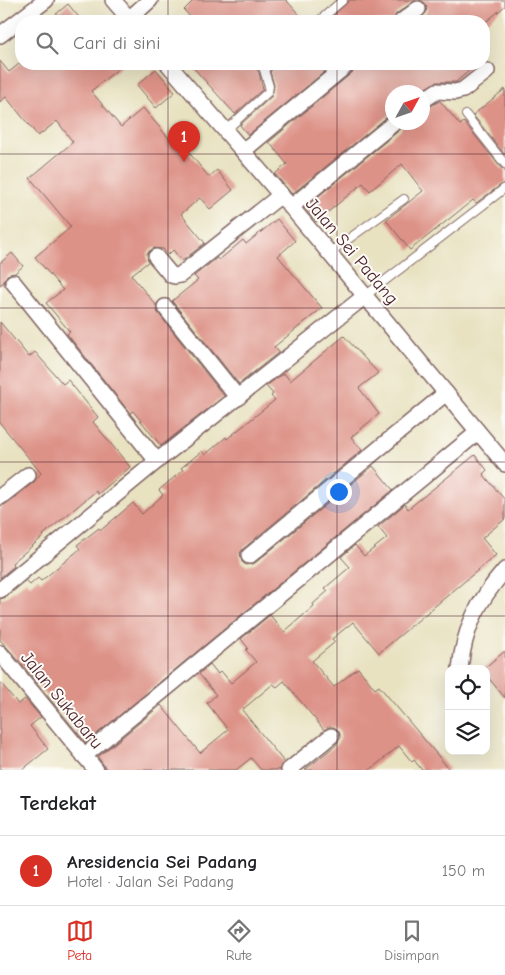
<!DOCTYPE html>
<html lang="id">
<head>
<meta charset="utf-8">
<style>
  :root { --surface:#fff; --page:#f6f6f6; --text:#202124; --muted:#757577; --line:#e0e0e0; --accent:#d93025 }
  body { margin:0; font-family:"Comic Neue",sans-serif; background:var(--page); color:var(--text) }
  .controls { position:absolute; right:15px; bottom:15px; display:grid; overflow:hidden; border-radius:10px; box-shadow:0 5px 20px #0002 }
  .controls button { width:45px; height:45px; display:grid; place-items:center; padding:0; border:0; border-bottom:1px solid var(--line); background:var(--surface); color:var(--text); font:25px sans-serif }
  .compass { position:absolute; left:385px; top:85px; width:45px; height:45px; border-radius:50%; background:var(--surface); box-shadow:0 5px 20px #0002; rotate:50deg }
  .you { position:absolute; left:338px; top:491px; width:18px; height:18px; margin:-12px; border:4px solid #fff; border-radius:50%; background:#1a73e8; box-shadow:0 0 0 8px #1a73e833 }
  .badge { display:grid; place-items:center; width:32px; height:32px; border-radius:50%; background:var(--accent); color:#fff; font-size:16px; font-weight:700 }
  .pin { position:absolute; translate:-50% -41px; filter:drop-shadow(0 1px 2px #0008) }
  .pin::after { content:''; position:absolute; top:26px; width:18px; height:15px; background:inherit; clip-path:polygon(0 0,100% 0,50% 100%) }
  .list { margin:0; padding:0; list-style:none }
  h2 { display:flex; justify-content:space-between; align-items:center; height:65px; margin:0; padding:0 20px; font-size:21px }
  h2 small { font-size:16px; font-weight:400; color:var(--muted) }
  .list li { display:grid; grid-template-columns:32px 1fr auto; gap:15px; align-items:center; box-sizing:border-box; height:70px; padding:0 20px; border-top:1px solid var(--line) }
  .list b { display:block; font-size:19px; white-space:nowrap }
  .list p { margin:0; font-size:16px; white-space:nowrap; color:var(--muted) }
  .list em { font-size:16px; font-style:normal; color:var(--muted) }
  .icon { flex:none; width:28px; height:28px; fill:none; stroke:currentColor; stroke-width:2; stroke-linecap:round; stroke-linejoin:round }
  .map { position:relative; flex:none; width:505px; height:770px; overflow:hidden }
  .search { position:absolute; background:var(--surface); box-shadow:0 5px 20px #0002; left:15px; right:15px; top:15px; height:55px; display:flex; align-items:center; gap:12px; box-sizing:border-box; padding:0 18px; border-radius:20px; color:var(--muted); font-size:19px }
  .sheet { height:135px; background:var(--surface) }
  nav { display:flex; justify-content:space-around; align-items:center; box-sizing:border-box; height:70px; border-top:1px solid var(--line); background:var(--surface); font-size:14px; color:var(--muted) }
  nav a { display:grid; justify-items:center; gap:2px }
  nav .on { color:var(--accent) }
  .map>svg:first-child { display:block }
</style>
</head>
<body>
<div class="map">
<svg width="505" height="770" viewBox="0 0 505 770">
  <rect width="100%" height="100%" fill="#fdfcf7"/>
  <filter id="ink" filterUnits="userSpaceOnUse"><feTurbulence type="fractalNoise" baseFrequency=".02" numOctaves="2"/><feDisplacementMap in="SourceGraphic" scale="10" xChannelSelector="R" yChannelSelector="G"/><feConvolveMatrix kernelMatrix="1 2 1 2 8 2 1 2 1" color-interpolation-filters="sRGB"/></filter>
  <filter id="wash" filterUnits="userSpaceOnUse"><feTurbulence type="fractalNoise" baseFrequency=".0096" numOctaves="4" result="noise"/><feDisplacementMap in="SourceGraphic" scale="20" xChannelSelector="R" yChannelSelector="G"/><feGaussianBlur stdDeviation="1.12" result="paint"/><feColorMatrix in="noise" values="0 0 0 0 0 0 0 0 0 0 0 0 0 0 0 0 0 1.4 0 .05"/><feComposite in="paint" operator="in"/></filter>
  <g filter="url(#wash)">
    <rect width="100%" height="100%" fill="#e8e2c1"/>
    <g id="blocks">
      <g fill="#dd9287">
        <polygon points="194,0 286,0 305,21 194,21 184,10"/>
        <polygon points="350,0 416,0 396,14 393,21 327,21"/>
        <polygon points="419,0 505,0 505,6 487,21 417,21 426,13 427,8 425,3"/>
        <polygon points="68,4 82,21 48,21"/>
        <polygon points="0,61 9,72 19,64 124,64 91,91 121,127 143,108 172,142 177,138 209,177 217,170 233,190 210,209 200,198 181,214 205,243 182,261 173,250 168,255 163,249 154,248 147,253 148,262 131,275 156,305 158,313 224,396 161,446 133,411 130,413 67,334 70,332 46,303 63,290 35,257 71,227 30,178 73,142 57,121 38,136 6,97 0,102"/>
        <polygon points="190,64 251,64 259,72 263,89 235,114"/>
        <polygon points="276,64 334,64 248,135 240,125 272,96 274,85 270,72"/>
        <polygon points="357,64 477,64 456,82 437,82 418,92 392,92 392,113 292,194 275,174 287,164 269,142 354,71"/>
        <polygon points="156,69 175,92 156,108 137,85"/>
        <polygon points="505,89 505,155 473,115"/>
        <polygon points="440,101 460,125 464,122 501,168 505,170 505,182 476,203 473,200 410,250 386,220 423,191 402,164 370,191 363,183 316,222 304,208 401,129 404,122 422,122 422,110"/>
        <polygon points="277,219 295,241 278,256 322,308 274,347 279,352 239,384 172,301 198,280 194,276 217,258 219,260 243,240 246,244"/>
        <polygon points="12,253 23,266 15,273 7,275 4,282 0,285 0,263"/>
        <polygon points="0,322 29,357 35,352 63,384 68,380 98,417 93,422 130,467 98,494 96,491 43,535 44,536 12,563 14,566 0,578 0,506 6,504 34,482 41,473 0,423"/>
        <polygon points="344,336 378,373 359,388 379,414 351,437 362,450 243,549 240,553 242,562 246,565 255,563 373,466 393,490 86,743 14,655 0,640 0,599 6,597 26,581 30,585 38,578 41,581 80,549 77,545 99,528 101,530 133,503 142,514 163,495 159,490 183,470 181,468 202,451 205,455 226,437 227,439 275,400 271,396 273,394 266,386 284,373 290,381"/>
        <polygon points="475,455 487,470 483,474 505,500 505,519 482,538 496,555 379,653 353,622 332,639 335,642 312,661 334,687 358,668 375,689 379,686 450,770 422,770 414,760 412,762 399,746 370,770 305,770 336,745 340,739 340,734 338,730 334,727 329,727 324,730 284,681 277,687 273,684 242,710 284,762 280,766 280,770 261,770 251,758 236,770 107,770 98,757 161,705 200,753 228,730 207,703 216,695 199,674 210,664 218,674 221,671 231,683 256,662 246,650 248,648 241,639 270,615 284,632 314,606 313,604 328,591 325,588 350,567 341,557 355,545 364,556 387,538 378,527 405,504 408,509"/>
        <polygon points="505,651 505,698 486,675 486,669 483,669"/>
        <polygon points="0,682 18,704 25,699 41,717 30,726 48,749 22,770 0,770"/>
      </g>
    </g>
  </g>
  <g filter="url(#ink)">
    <use href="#blocks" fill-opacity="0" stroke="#816360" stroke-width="1"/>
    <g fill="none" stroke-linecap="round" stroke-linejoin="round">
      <defs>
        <g id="service">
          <polyline points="319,21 343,0"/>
          <polyline points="466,115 505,164"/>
          <polyline points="225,131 268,92 269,86 264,70 270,64"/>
          <polyline points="329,253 404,199"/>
          <polyline points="365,296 505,188"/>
        </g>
        <g id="minor">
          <polyline points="113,0 131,21"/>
          <polyline points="129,19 150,0"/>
          <polyline points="402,21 418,9"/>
          <polyline points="0,35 46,0"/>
          <polyline points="168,64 291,207 505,464"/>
          <polyline points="422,101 437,91 455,92 463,90 487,71"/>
          <polyline points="243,151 348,64"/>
          <polyline points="291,207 395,122"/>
          <polyline points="156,257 171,275 175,276 180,275 281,195"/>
          <polyline points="13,282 157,461"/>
          <polyline points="165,307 238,398"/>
          <polyline points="0,497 28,475"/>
          <polyline points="249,556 446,393"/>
          <polyline points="0,590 157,461 365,296"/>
          <polyline points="0,653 96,770"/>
          <path d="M 460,669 C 464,628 478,601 505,570"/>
          <polyline points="84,756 478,432"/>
          <polyline points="289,770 331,736"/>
        </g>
      </defs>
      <use href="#service" stroke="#816360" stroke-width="10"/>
      <use href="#minor" stroke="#816360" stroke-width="18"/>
      <use href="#service" stroke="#fff" stroke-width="8"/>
      <use href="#minor" stroke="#fff" stroke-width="15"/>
    </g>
  </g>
  <path fill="none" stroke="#4a1f2b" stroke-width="1" stroke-opacity="0.55" d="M 168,0 L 168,21M 337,0 L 337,21M 168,64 L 168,770M 337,64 L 337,770M 0,154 L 505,154M 0,308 L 505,308M 0,462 L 505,462M 0,616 L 505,616"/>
  <g text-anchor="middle" stroke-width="4" stroke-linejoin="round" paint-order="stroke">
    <g font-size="18" fill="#4a1f2b" stroke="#fdfcf7">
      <text transform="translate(352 251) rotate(50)" y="6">Jalan Sei Padang</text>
      <text transform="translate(62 700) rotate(51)" y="6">Jalan Sukabaru</text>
    </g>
  </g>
</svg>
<div class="controls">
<button><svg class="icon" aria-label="locate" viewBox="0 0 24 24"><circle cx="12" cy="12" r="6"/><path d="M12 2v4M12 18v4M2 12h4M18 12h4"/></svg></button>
<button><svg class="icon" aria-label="layers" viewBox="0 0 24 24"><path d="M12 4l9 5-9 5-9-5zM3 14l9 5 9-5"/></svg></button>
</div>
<svg class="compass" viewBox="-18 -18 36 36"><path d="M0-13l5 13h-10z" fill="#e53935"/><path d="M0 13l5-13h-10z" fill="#757577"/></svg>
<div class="you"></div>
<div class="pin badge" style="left:184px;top:162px">1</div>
<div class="search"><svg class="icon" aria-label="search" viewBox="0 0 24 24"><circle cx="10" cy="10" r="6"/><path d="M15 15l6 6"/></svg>Cari di sini</div>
</div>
<section class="sheet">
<h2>Terdekat<small></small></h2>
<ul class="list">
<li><span class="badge">1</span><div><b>Aresidencia Sei Padang</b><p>Hotel · Jalan Sei Padang</p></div><em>150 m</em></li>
</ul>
</section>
<nav>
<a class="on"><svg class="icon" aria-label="map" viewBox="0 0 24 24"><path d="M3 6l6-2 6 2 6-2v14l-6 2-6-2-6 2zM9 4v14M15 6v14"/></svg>Peta</a>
<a><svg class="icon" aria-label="directions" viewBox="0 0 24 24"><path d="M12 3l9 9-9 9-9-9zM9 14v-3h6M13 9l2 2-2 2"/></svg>Rute</a>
<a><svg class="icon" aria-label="saved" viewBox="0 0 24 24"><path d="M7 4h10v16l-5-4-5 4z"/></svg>Disimpan</a>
</nav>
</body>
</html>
